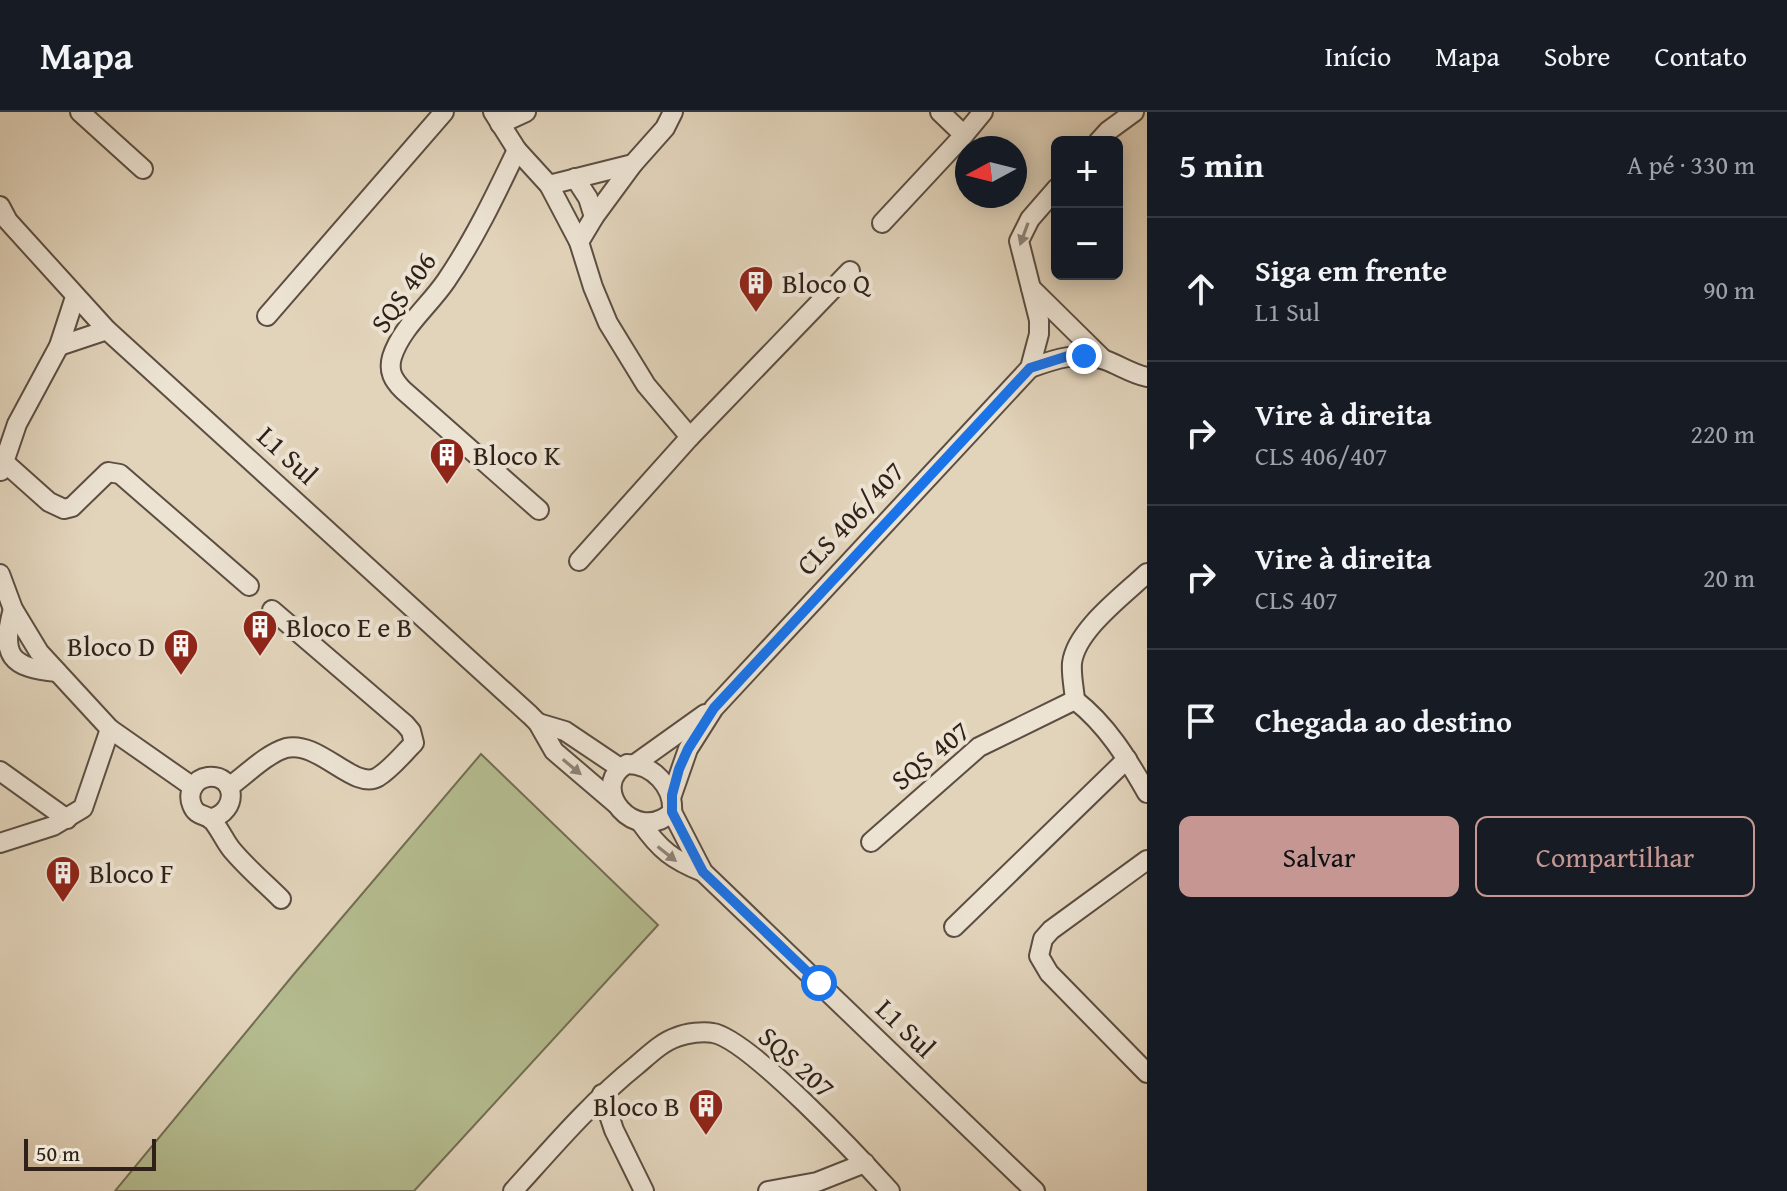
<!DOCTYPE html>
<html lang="pt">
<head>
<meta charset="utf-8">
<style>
  :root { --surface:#171b24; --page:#242831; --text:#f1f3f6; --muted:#9ea1a6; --line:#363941; --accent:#c59692 }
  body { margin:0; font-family:"Gentium Book Plus",serif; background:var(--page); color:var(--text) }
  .controls { position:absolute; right:24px; top:24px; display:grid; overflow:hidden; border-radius:12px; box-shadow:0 4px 20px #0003 }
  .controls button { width:72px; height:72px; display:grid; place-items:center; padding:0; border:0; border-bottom:2px solid var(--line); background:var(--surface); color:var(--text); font:40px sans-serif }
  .compass { position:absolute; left:955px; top:24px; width:72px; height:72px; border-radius:50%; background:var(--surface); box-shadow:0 4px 20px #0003; rotate:263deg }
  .scale { position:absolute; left:24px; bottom:20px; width:132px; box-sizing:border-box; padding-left:8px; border:4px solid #2f2119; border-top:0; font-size:22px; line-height:28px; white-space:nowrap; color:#2f2119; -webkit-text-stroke:6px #ece3d3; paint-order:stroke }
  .stop { position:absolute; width:24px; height:24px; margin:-18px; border:6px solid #1a73e8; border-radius:50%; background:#fff }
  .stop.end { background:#1a73e8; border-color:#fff; box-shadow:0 2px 8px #0008 }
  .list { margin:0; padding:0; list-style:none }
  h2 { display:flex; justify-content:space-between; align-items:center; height:104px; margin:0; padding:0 32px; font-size:34px }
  h2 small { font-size:26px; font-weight:400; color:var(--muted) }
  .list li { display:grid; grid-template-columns:52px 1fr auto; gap:24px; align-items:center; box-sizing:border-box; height:144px; padding:0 32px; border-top:2px solid var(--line) }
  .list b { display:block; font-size:30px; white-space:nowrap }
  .list p { margin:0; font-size:26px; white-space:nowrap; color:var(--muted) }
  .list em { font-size:26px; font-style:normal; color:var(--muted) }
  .actions { display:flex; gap:16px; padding:24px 32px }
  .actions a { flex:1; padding:18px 0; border:2px solid var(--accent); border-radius:12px; text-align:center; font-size:28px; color:var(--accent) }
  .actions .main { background:var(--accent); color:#111 }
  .icon { flex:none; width:44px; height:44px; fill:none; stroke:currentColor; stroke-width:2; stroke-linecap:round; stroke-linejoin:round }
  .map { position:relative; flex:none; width:1147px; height:1079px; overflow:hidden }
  header { display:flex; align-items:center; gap:48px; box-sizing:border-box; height:112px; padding:0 40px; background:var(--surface); border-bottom:2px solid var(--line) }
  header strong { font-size:38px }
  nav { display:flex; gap:44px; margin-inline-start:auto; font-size:28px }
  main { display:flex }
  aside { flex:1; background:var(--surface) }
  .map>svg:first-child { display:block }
</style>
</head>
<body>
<header>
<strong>Mapa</strong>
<nav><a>Início</a><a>Mapa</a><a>Sobre</a><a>Contato</a></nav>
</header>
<main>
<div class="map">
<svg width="1147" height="1079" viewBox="0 0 1147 1079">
  <rect width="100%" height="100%" fill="#e2d4bb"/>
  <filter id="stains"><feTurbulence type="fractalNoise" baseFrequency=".0025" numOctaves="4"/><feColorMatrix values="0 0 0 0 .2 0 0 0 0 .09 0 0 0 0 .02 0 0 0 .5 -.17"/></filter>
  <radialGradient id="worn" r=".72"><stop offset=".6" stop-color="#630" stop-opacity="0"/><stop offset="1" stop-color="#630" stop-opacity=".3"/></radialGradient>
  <polygon fill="#b4bc8f" stroke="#726e54" stroke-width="2" points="481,642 658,813 414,1079 115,1079 294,862"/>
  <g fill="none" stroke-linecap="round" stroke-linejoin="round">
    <defs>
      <g id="minor">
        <polyline points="80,0 143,57"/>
        <polyline points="493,0 517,38 549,73 633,52 665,16 673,0"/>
        <polyline points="500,12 526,0"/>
        <polyline points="964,23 983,0"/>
        <polyline points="1098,30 1108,19 1134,0"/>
        <path d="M 517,38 C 495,84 474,128 446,169 C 429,194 401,216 392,245 C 388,259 393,268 403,278 L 539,398"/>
        <polyline points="575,66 588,86 594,105"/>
        <polyline points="549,73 579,130 593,175 608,211 646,273 690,325 579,449"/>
        <polyline points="0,94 8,109 107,218 530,603 538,611 554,639 616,692"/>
        <polyline points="882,111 964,23 940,0"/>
        <polyline points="579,130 594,105 633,52"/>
        <polyline points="1031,176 1103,247"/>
        <polyline points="267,204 444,0"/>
        <polyline points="59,234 107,218"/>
        <path d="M 1030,256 C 1055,247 1078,239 1105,248 C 1119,253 1132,262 1147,265"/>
        <polyline points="690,325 850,159"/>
        <polyline points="0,350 3,349 49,390 64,397 72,395 108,360 120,362 249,474"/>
        <polyline points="1,359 17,312 59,234 75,185"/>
        <polyline points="0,462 13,497 39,540 110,617 83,696 53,714 0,731"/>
        <path d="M 13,497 C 0,544 11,556 57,560"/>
        <path d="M 1075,588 C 1074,576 1071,563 1072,551 C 1076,518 1124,483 1147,461"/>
        <polyline points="538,611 565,619 620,656"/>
        <polyline points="110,617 193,675"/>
        <path d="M 627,652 C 653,652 674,675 672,700 C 636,734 586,675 627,652 Z"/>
        <polyline points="635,652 705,602"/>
        <polyline points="0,659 67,707"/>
        <path d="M 229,675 C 246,663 266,642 286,636 C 319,628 354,679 378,665 C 391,657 403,642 414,631 L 411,619 L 405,612 L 272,498"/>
        <polyline points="672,683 688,637 714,596 1030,256 1039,222 1039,208 1019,129 1030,107 1057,76"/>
        <polyline points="672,700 703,760 1035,1079"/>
        <path d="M 210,707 C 240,699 236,662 208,665 C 194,667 187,681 192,693 C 196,704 204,702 211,707 C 219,715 225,730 232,738 C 247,756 265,771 281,787"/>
        <path d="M 641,711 C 660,738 673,748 703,760"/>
        <path d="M 871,730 L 979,635 L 1075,588 C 1107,613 1127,646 1147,681"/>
        <polyline points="1147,748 1051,818 1043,827 1039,844 1049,861 1147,961"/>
        <polyline points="954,815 1127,647"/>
        <polyline points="602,982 614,1018 644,1079"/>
        <path d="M 513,1079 C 553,1035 591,990 637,953 C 650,942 662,930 677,925 C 687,921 703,919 713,921 C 749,927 862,1048 890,1079"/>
        <polyline points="768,1079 817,1070 865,1051"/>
      </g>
    </defs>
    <use href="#minor" stroke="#5c4e42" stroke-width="22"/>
    <use href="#minor" stroke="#ece3d3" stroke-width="18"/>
  </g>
  <defs><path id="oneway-solid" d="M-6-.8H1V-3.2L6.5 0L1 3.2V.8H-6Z" transform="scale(2)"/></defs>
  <g fill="#8e8276">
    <use href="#oneway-solid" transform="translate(1024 122) rotate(110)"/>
    <use href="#oneway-solid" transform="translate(572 655) rotate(40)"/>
    <use href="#oneway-solid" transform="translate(667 742) rotate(38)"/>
  </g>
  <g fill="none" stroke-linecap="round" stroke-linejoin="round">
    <polyline stroke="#1a73e8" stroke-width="10" points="819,871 703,760 672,700 672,683 679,657 688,637 714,596 1030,256 1068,244 1084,244"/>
  </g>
  <defs>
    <symbol id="building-pin" viewBox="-11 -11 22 30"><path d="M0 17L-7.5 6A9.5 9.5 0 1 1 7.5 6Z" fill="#8f2418" stroke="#ece3d3"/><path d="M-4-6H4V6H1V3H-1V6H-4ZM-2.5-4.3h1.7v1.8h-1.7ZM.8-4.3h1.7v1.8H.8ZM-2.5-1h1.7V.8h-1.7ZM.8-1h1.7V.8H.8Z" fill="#fff"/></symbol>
  </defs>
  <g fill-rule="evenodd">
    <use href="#building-pin" x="736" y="151" width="40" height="54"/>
    <use href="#building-pin" x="427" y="323" width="40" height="54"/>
    <use href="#building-pin" x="240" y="495" width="40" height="54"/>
    <use href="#building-pin" x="161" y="514" width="40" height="54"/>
    <use href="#building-pin" x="43" y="741" width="40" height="54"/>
    <use href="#building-pin" x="686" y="974" width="40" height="54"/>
  </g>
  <g text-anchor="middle" stroke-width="8" stroke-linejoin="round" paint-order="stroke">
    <g font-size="28" fill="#2f2119" stroke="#ece3d3" text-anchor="start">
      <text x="782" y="181">Bloco Q</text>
      <text x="473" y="353">Bloco K</text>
      <text x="286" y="525">Bloco E e B</text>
      <text x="155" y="544" text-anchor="end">Bloco D</text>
      <text x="89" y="771">Bloco F</text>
      <text x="680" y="1004" text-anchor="end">Bloco B</text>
    </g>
    <g font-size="28" fill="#2f2119" stroke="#ece3d3">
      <text transform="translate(403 180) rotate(-55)" y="10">SQS 406</text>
      <text transform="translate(288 343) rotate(43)" y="10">L1 Sul</text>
      <text transform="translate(850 406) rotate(-47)" y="10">CLS 406/407</text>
      <text transform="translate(930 643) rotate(-39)" y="10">SQS 407</text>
      <text transform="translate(906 916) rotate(44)" y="10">L1 Sul</text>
      <text transform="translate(797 950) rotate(42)" y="10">SQS 207</text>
    </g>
  </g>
  <rect width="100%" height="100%" filter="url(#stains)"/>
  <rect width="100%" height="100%" fill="url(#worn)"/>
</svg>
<div class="controls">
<button>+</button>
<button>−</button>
</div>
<svg class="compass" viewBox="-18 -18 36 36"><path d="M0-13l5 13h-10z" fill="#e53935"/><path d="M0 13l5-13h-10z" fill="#9ea1a6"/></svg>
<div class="scale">50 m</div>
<div class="stop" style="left:819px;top:871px"></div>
<div class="stop end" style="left:1084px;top:244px"></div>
</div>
<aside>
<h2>5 min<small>A pé · 330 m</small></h2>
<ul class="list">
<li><svg class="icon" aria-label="ahead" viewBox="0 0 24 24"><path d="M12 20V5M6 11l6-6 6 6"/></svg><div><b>Siga em frente</b><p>L1 Sul</p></div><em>90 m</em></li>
<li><svg class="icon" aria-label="right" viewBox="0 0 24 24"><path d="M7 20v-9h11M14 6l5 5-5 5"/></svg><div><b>Vire à direita</b><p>CLS 406/407</p></div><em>220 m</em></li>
<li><svg class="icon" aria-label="right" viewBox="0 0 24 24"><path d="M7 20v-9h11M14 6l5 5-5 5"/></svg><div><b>Vire à direita</b><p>CLS 407</p></div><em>20 m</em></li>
<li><svg class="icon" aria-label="arrive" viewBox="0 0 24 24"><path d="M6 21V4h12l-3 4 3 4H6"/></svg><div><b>Chegada ao destino</b></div></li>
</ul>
<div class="actions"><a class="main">Salvar</a><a>Compartilhar</a></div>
</aside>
</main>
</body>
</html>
